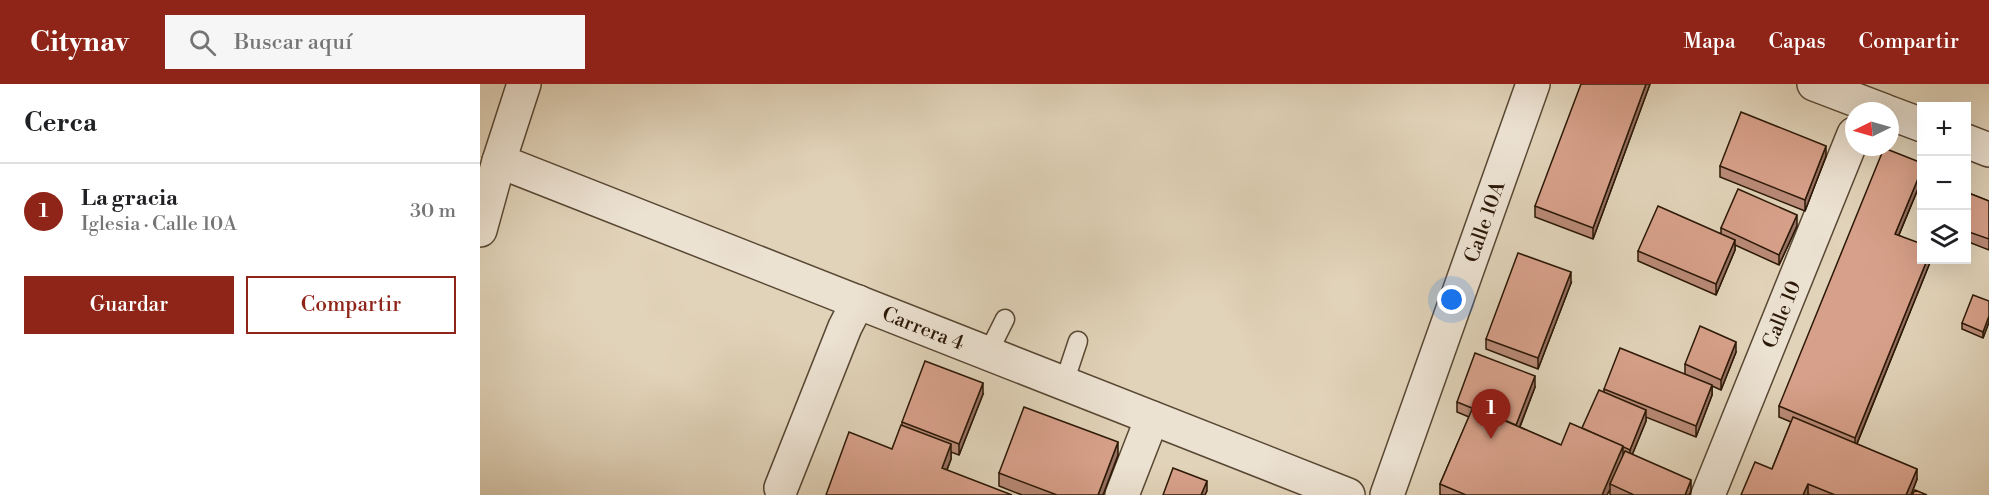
<!DOCTYPE html>
<html lang="es">
<head>
<meta charset="utf-8">
<style>
  :root { --surface:#fff; --page:#f6f6f6; --text:#202124; --muted:#757577; --line:#e0e0e0; --accent:#8f2418 }
  body { margin:0; font-family:"Libre Bodoni",serif; background:var(--page); color:var(--text) }
  .controls { position:absolute; right:18px; top:18px; display:grid; overflow:hidden; border-radius:0px; box-shadow:0 6px 24px #0002 }
  .controls button { width:54px; height:54px; display:grid; place-items:center; padding:0; border:0; border-bottom:2px solid var(--line); background:var(--surface); color:var(--text); font:30px sans-serif }
  .compass { position:absolute; left:1365px; top:18px; width:54px; height:54px; border-radius:50%; background:var(--surface); box-shadow:0 6px 24px #0002; rotate:265deg }
  .you { position:absolute; left:972px; top:216px; width:21px; height:21px; margin:-15px; border:4px solid #fff; border-radius:50%; background:#1a73e8; box-shadow:0 0 0 9px #1a73e833 }
  .badge { display:grid; place-items:center; width:39px; height:39px; border-radius:50%; background:var(--accent); color:#fff; font-size:20px; font-weight:700 }
  .pin { position:absolute; translate:-50% -50px; filter:drop-shadow(0 2px 3px #0008) }
  .pin::after { content:''; position:absolute; top:32px; width:21px; height:18px; background:inherit; clip-path:polygon(0 0,100% 0,50% 100%) }
  .list { margin:0; padding:0; list-style:none }
  h2 { display:flex; justify-content:space-between; align-items:center; height:78px; margin:0; padding:0 24px; font-size:26px }
  h2 small { font-size:20px; font-weight:400; color:var(--muted) }
  .list li { display:grid; grid-template-columns:39px 1fr auto; gap:18px; align-items:center; box-sizing:border-box; height:96px; padding:0 24px; border-top:2px solid var(--line) }
  .list b { display:block; font-size:22px; white-space:nowrap }
  .list p { margin:0; font-size:20px; white-space:nowrap; color:var(--muted) }
  .list em { font-size:20px; font-style:normal; color:var(--muted) }
  .actions { display:flex; gap:12px; padding:18px 24px }
  .actions a { flex:1; padding:14px 0; border:2px solid var(--accent); border-radius:0px; text-align:center; font-size:21px; color:var(--accent) }
  .actions .main { background:var(--accent); color:#fff }
  .icon { flex:none; width:33px; height:33px; fill:none; stroke:currentColor; stroke-width:2; stroke-linecap:round; stroke-linejoin:round }
  .map { position:relative; flex:none; width:1509px; height:411px; overflow:hidden }
  header { display:flex; align-items:center; gap:36px; box-sizing:border-box; height:84px; padding:0 30px; background:var(--accent); color:#fff }
  header strong { font-size:28px }
  nav { display:flex; gap:33px; margin-inline-start:auto; font-size:21px }
  .search { width:420px; height:54px; background:var(--page); display:flex; align-items:center; gap:15px; box-sizing:border-box; padding:0 21px; border-radius:0px; color:var(--muted); font-size:22px }
  main { display:flex }
  aside { flex:1; background:var(--surface) }
  .map>svg:first-child { display:block }
</style>
</head>
<body>
<header>
<strong>Citynav</strong>
<div class="search"><svg class="icon" aria-label="search" viewBox="0 0 24 24"><circle cx="10" cy="10" r="6"/><path d="M15 15l6 6"/></svg>Buscar aquí</div>
<nav><a>Mapa</a><a>Capas</a><a>Compartir</a></nav>
</header>
<main>
<aside>
<h2>Cerca<small></small></h2>
<ul class="list">
<li><span class="badge">1</span><div><b>La gracia</b><p>Iglesia · Calle 10A</p></div><em>30 m</em></li>
</ul>
<div class="actions"><a class="main">Guardar</a><a>Compartir</a></div>
</aside>
<div class="map">
<svg width="1509" height="411" viewBox="0 0 1509 411">
  <rect width="100%" height="100%" fill="#e1d3b9"/>
  <filter id="stains"><feTurbulence type="fractalNoise" baseFrequency=".00333" numOctaves="4"/><feColorMatrix values="0 0 0 0 .2 0 0 0 0 .09 0 0 0 0 .02 0 0 0 .5 -.17"/></filter>
  <radialGradient id="worn" r=".72"><stop offset=".6" stop-color="#630" stop-opacity="0"/><stop offset="1" stop-color="#630" stop-opacity=".3"/></radialGradient>
  <g fill="none" stroke-linecap="round" stroke-linejoin="round">
    <defs>
      <g id="service">
        <polyline points="508,269 525,235"/>
        <polyline points="584,299 598,257"/>
      </g>
      <g id="minor">
        <polyline points="1334,0 1405,27"/>
        <polyline points="1410,29 1442,41"/>
        <polyline points="1486,57 1509,66"/>
        <polyline points="301,404 365,243 378,218"/>
        <polyline points="642,411 672,334"/>
        <path id="s1" d="M 907,411 L 1053,0"/>
        <path id="s2" d="M 1228,411 L 1374,50"/>
      </g>
      <g id="tertiary">
        <path id="s3" d="M 19,77 L 868,411"/>
        <polyline points="0,146 19,77 44,0"/>
      </g>
    </defs>
    <use href="#service" stroke="#584733" stroke-width="21"/>
    <use href="#minor" stroke="#584733" stroke-width="36"/>
    <use href="#tertiary" stroke="#584733" stroke-width="36"/>
    <use href="#service" stroke="#ece2d2" stroke-width="18"/>
    <use href="#minor" stroke="#ece2d2" stroke-width="33"/>
    <use href="#tertiary" stroke="#ece2d2" stroke-width="33"/>
  </g>
  <g fill="#b98a77" stroke="#2b1806" stroke-width="1.5">
    <polygon points="1170,0 1113,155 1055,133 1055,122"/>
    <polygon points="1346,72 1325,127 1240,93 1240,82"/>
    <polygon points="1442,79 1442,95 1419,151 1451,176 1377,360 1437,395 1431,411 1330,411 1292,385 1311,338 1299,333 1299,322"/>
    <polygon points="1486,108 1509,117 1509,166 1486,157"/>
    <polygon points="1317,142 1299,181 1255,161 1255,166 1236,211 1158,177 1158,167 1241,149 1241,144"/>
    <polygon points="1091,199 1058,285 1006,265 1006,255"/>
    <polygon points="1509,217 1509,238 1503,254 1482,245 1482,239"/>
    <polygon points="1256,268 1241,306 1232,302 1232,311 1216,353 1166,333 1166,337 1152,371 1211,407 1209,411 1130,411 1130,405 1127,411 960,411 960,400 989,333 977,328 977,318 1055,303 1040,343 1081,361 1102,344 1124,308 1124,305 1205,290 1205,280"/>
    <polygon points="503,310 479,371 471,368 471,375 467,386 412,365 422,341 422,338"/>
    <polygon points="638,371 623,411 542,411 519,402 519,389"/>
  </g>
  <g fill="#967061" stroke="#2b1806" stroke-width="1.5">
    <polygon points="1166,0 1170,0 1113,155 1113,144"/>
    <polygon points="1346,62 1346,72 1325,127 1325,116"/>
    <polygon points="1442,85 1442,95 1415,160 1415,150"/>
    <polygon points="1317,131 1317,142 1299,181 1299,171"/>
    <polygon points="1255,156 1255,166 1236,211 1236,200"/>
    <polygon points="1447,176 1451,176 1375,364 1375,354"/>
    <polygon points="1091,188 1091,199 1058,285 1058,274"/>
    <polygon points="1509,232 1509,238 1503,254 1503,248"/>
    <polygon points="1256,258 1256,268 1241,306 1241,296"/>
    <polygon points="1055,292 1055,303 1036,352 1036,341"/>
    <polygon points="503,299 503,310 479,371 479,360"/>
    <polygon points="1232,301 1232,311 1216,353 1216,342"/>
    <polygon points="1166,326 1166,337 1150,376 1150,366"/>
    <polygon points="638,358 638,371 623,411 618,411"/>
    <polygon points="471,360 471,375 462,398 462,384"/>
    <polygon points="1143,362 1143,375 1130,400 1130,405 1127,411 1122,411"/>
    <polygon points="1437,385 1437,395 1431,411 1426,411"/>
    <polygon points="1211,396 1211,407 1209,411 1205,411"/>
    <polygon points="727,397 727,407 725,411 721,411"/>
    <polygon points="1328,400 1328,410 1327,411 1323,411"/>
  </g>
  <g fill="#d7a08a" stroke="#2b1806" stroke-width="1.5">
    <polygon points="1101,0 1166,0 1113,144 1055,122"/>
    <polygon points="1261,28 1346,62 1325,116 1240,82"/>
    <polygon points="1404,64 1442,79 1442,85 1415,150 1442,160 1442,176 1447,176 1375,354 1299,322"/>
    <polygon points="1258,105 1317,131 1299,171 1241,144"/>
    <polygon points="1486,108 1509,117 1509,155 1486,147"/>
    <polygon points="1178,122 1255,156 1236,200 1158,167"/>
    <polygon points="1038,169 1091,188 1058,274 1006,255"/>
    <polygon points="1493,211 1509,217 1509,232 1503,248 1482,239"/>
    <polygon points="1220,242 1256,258 1241,296 1205,280"/>
    <polygon points="1140,264 1232,301 1216,342 1124,305"/>
    <polygon points="995,269 1055,292 1036,341 993,323 992,324 977,318"/>
    <polygon points="445,277 503,299 479,360 422,338"/>
    <polygon points="1119,306 1166,326 1150,366 1102,344"/>
    <polygon points="544,323 638,358 618,411 577,411 519,389"/>
    <polygon points="993,323 1081,361 1090,339 1143,362 1122,411 986,411 960,400"/>
    <polygon points="1313,333 1437,385 1426,411 1355,411 1328,400 1323,411 1261,411 1275,378 1292,385"/>
    <polygon points="421,341 471,360 462,384 532,411 346,411 369,348 412,365"/>
    <polygon points="1145,367 1211,396 1205,411 1154,411 1130,400"/>
    <polygon points="693,384 727,397 721,411 683,411"/>
    <polygon points="1435,406 1447,411 1432,411"/>
  </g>
  <g text-anchor="middle" stroke-width="6" stroke-linejoin="round" paint-order="stroke">
    <g font-size="20" fill="#2b1806" stroke="#ece2d2">
      <text dy="7" stroke="none"><textPath href="#s1" startOffset="290">Calle 10A</textPath></text>
      <text dy="7" stroke="none"><textPath href="#s2" startOffset="195">Calle 10</textPath></text>
      <text dy="7" stroke="none"><textPath href="#s3" startOffset="456">Carrera 4</textPath></text>
    </g>
  </g>
  <rect width="100%" height="100%" filter="url(#stains)"/>
  <rect width="100%" height="100%" fill="url(#worn)"/>
</svg>
<div class="controls">
<button>+</button>
<button>−</button>
<button><svg class="icon" aria-label="layers" viewBox="0 0 24 24"><path d="M12 4l9 5-9 5-9-5zM3 14l9 5 9-5"/></svg></button>
</div>
<svg class="compass" viewBox="-18 -18 36 36"><path d="M0-13l5 13h-10z" fill="#e53935"/><path d="M0 13l5-13h-10z" fill="#757577"/></svg>
<div class="you"></div>
<div class="pin badge" style="left:1011px;top:355px">1</div>
</div>
</main>
</body>
</html>
